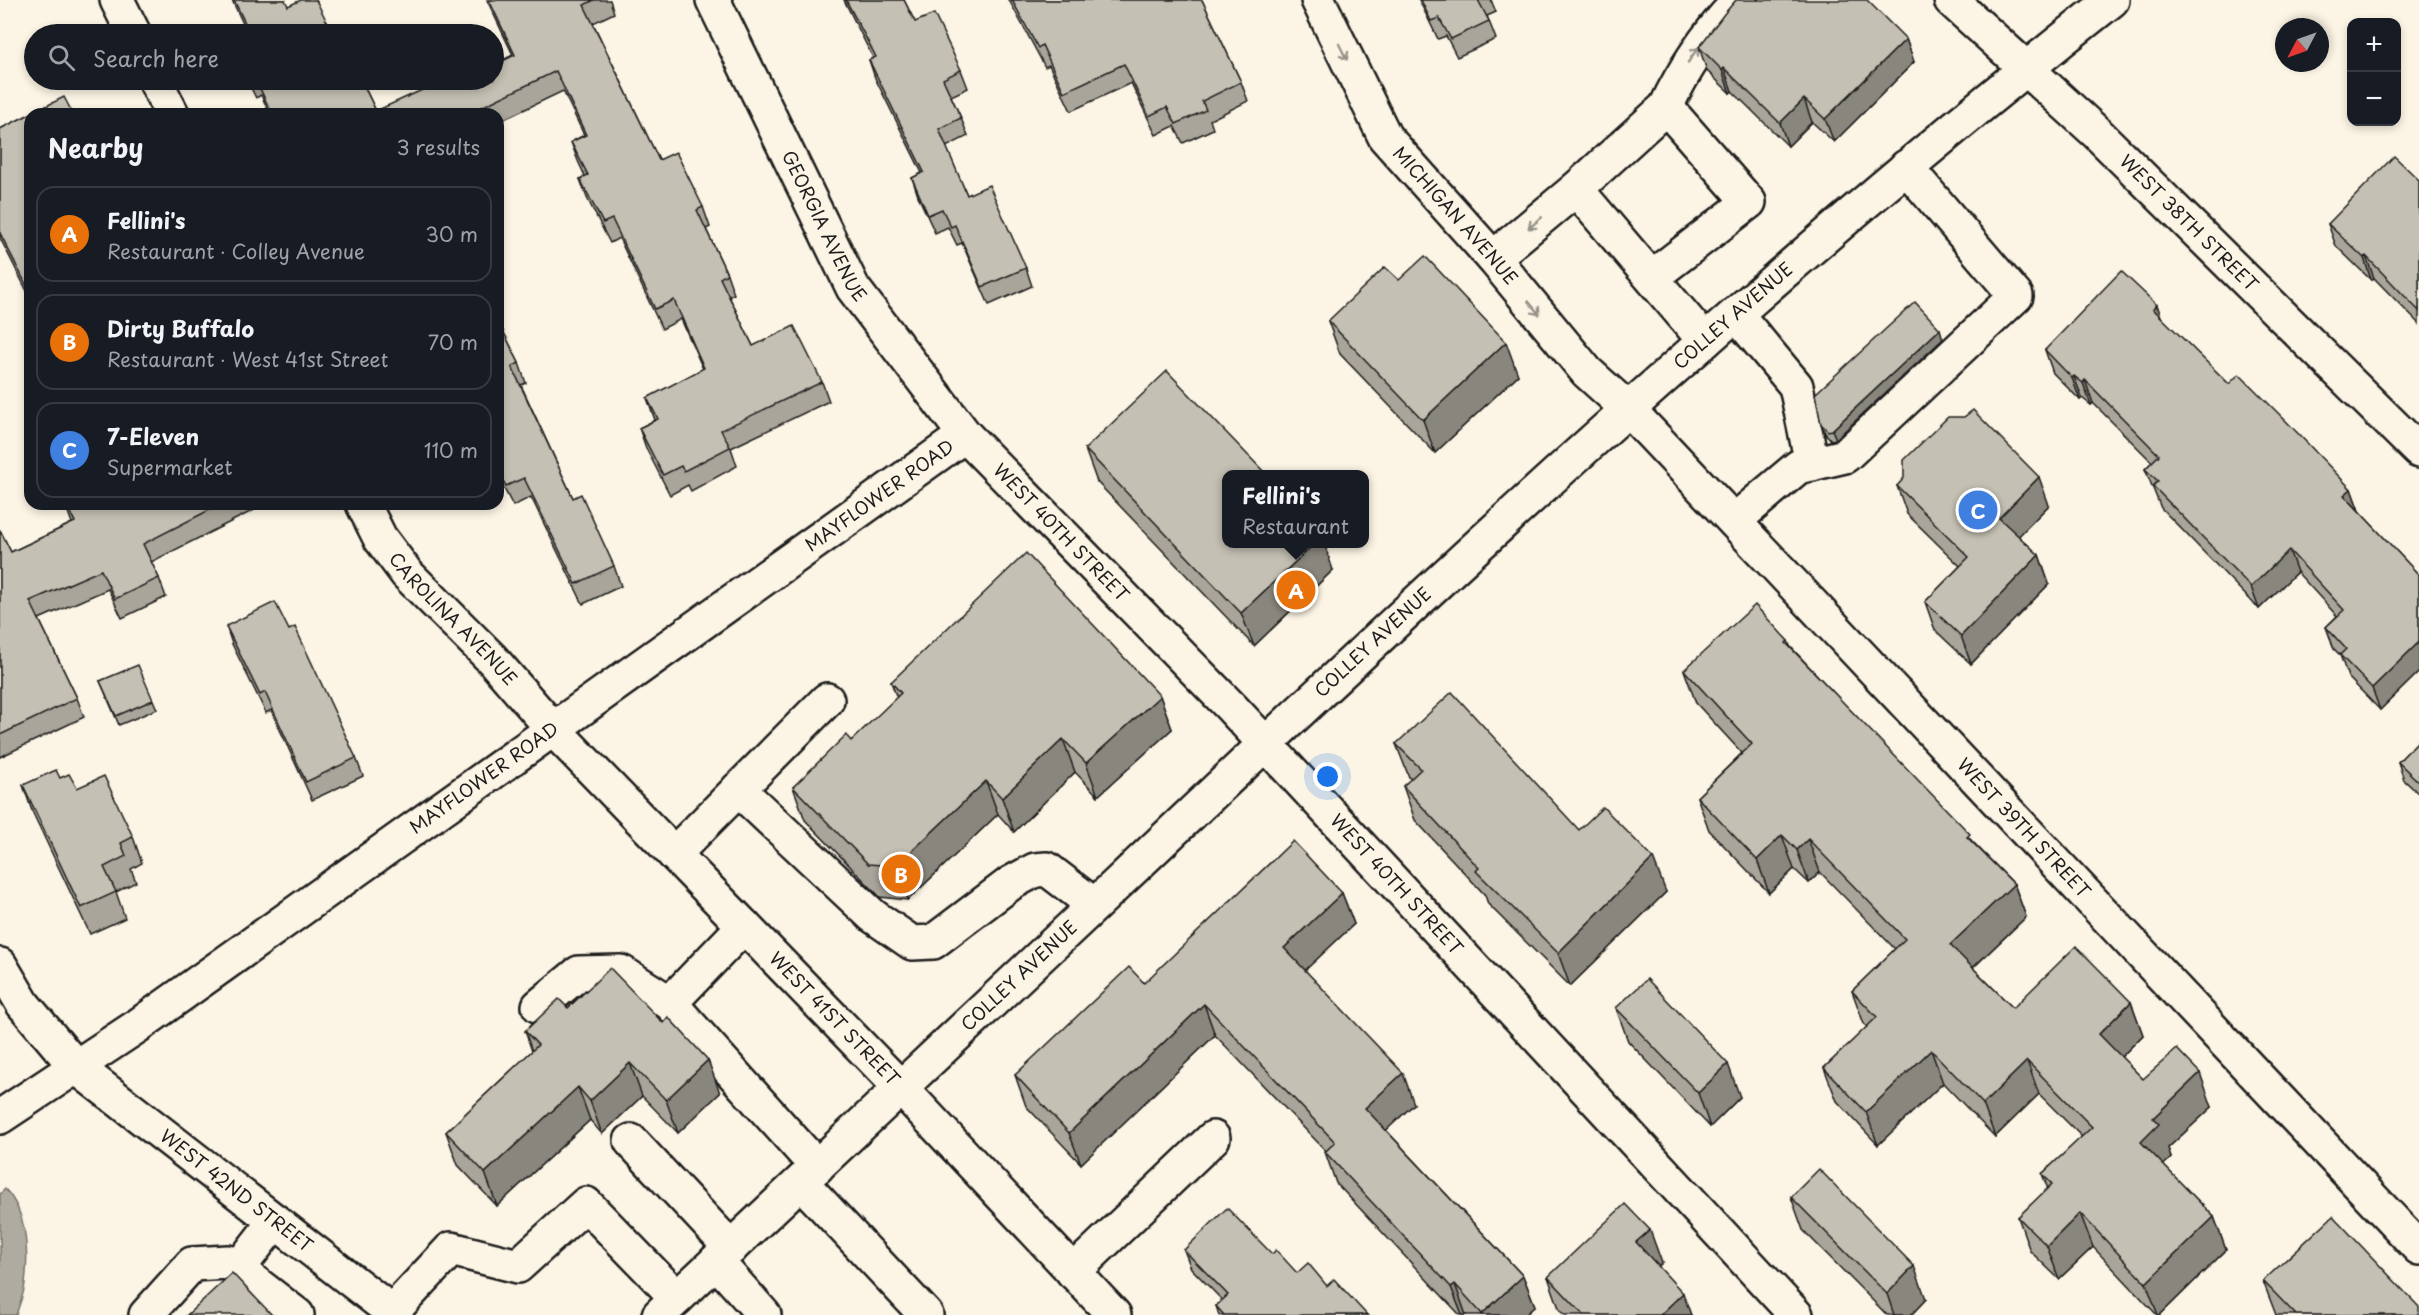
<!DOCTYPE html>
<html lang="en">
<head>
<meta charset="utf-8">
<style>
  :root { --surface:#171b24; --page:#242831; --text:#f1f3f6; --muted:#9ea1a6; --line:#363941; --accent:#2563eb }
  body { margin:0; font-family:"Playpen Sans",sans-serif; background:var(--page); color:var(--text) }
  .controls { position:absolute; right:18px; top:18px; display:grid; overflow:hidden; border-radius:12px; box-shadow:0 3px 9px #0003 }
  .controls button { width:54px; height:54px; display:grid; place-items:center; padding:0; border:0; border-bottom:2px solid var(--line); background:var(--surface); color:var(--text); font:30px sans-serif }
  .compass { position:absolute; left:2275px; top:18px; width:54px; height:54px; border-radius:50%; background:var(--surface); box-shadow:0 3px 9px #0003; rotate:229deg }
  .you { position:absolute; left:1328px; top:777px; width:21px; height:21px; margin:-15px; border:4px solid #fff; border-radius:50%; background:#1a73e8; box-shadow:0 0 0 9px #1a73e833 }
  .badge { display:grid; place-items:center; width:39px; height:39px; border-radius:50%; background:var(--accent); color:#fff; font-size:20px; font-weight:700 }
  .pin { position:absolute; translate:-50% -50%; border:3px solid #fff; box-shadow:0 2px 6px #0006 }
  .popup { position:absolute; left:1222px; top:470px; width:147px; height:78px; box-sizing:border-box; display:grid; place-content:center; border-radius:12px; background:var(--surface); filter:drop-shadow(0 2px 4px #0005); font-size:20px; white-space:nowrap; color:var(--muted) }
  .popup b { font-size:22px; color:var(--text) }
  .popup::after { content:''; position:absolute; left:50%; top:100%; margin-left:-12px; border:12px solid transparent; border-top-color:var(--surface) }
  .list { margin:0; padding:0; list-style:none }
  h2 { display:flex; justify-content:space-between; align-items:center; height:78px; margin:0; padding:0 24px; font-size:26px }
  h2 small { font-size:20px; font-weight:400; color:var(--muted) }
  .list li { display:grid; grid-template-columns:39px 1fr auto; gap:18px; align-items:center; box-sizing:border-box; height:96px; margin:0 12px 12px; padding:0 12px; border:2px solid var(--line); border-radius:18px }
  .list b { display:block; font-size:22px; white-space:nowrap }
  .list p { margin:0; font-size:20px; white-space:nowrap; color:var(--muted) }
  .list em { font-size:20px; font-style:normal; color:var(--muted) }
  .icon { flex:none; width:33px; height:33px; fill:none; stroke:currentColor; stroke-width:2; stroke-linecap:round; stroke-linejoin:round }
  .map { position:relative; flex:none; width:2419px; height:1315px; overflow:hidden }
  .search { position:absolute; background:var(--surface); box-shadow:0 3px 9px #0003; left:24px; top:24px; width:480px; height:66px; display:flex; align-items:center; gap:15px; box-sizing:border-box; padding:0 21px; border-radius:33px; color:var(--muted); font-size:22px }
  .panel { position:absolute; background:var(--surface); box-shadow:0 3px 9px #0003; left:24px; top:108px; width:480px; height:402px; border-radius:18px }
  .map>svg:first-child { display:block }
</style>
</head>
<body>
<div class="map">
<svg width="2419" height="1315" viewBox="0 0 2419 1315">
  <rect width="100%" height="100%" fill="#fcf5e5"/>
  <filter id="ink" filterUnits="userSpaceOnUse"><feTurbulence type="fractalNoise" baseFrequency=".0167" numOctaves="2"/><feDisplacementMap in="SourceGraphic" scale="12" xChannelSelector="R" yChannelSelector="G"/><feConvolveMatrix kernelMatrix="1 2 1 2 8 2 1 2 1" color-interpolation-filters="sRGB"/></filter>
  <g filter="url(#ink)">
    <path fill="#b0aba1" stroke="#75726c" stroke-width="1.5" d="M 5,1189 C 27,1212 29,1252 25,1283 C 24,1294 19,1305 16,1315 L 0,1315 L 0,1194 Z"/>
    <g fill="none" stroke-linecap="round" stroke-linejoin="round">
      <defs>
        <g id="minor">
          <polyline points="117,0 134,34"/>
          <path id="s1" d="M 713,0 L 853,288 L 965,435 L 1232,708 L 1796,1315"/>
          <path id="s2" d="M 1318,0 L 1385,137 L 1493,258 L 1587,372 L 1628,409 L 2419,1248"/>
          <polyline points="155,80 172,114"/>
          <path d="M 1666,107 C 1685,66 1708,33 1740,0"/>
          <polyline points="1576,189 1705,341"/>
          <polyline points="1493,258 1576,189 1666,107 1749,202 1652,277"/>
          <polyline points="1736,314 1796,386 1812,464"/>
          <path id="s3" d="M 363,504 L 380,538 L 407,574 L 492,659 L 552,728 L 901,1088 L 1114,1315"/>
          <polyline points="1734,521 1798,467 1845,456 2016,296 1906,167"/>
          <polyline points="738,789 873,916 912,943 933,942 1011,883 1035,870 1047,869 1094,905"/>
          <polyline points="674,854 827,700"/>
          <polyline points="744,926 670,1003 817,1167"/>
          <path id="s4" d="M 0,965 L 23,1004 L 76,1067 L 396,1315"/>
          <polyline points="539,1006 579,973 621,972 670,1003"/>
          <path id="s5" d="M 0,1117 L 136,1027 L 965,435"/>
          <polyline points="631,1141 731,1248"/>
          <polyline points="801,1182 926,1315"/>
          <polyline points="716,1261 764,1315"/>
          <polyline points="238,1269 275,1221"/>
          <polyline points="1073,1272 1213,1138"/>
          <polyline points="392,1312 451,1249 518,1266 586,1204 677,1298"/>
          <polyline points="146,1315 192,1264 228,1262 297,1315"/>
        </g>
        <g id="major">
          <path id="s6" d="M 1951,0 L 2097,133 L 2419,451"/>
          <path id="s7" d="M 659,1315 C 805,1177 951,1041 1097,903 C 1425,591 1756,281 2112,0"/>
        </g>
      </defs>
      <use href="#minor" stroke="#1c1c1c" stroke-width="38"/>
      <use href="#major" stroke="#1c1c1c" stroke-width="38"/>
      <use href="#minor" stroke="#fcf5e5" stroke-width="33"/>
      <use href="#major" stroke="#fcf5e5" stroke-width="33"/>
    </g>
    <g fill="#a9a59a" stroke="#1c1c1c" stroke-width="1.5">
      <polygon points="232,0 285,0 240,34 238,31 245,28"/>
      <polygon points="487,0 610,0 614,13 593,23 659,160 703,207 710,227 706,229 727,274 734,294 729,296 753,346 822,382 829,401 731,448 737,466 691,491 688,485 670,495 646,448 639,428 655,420 647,398 703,369 681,319 662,329 619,238 610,243 587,198 580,179 585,176 578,161 571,142 584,135 563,91 498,122 498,114 270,114 261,95 256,98 247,80 361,80 376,111 455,83 513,55"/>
      <polygon points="844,0 904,0 915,22 961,70 968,88 951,96 961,118 968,136 946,147 967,195 1026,268 1032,286 989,305 962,243 957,245 948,227 935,233 918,196 912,178 922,173 875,78 869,60 873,58"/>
      <polygon points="1009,0 1202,0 1241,82 1248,101 1210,120 1213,129 1183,143 1174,126 1156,135 1131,83 1071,111 1049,65 1045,67"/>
      <polygon points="1419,0 1491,0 1496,12 1487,16 1496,39 1457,57 1446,36 1438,39"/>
      <polygon points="1906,39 1914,62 1834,142 1812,122 1788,146 1732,91 1730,93 1707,71 1699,47"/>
      <polygon points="30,114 30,297 0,238 0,129"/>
      <polygon points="2419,180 2419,324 2374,278 2371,280 2336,246 2328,224"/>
      <polygon points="1399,280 1518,375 1435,453 1340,354 1328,321"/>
      <polygon points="2157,305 2161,318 2229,384 2351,489 2359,511 2419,575 2419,672 2380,710 2348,677 2340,655 2334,649 2326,627 2337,616 2297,572 2259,609 2161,508 2145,469 2152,462 2093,403 2091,405 2082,398 2080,400 2053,373 2045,350"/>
      <polygon points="498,321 519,363 526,383 521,385 573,498 614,566 621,586 583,604 531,497 513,506 498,477"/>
      <polygon points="1943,339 1836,439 1831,440 1825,433 1821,424"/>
      <polygon points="1085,449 1333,570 1254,646 1097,482"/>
      <polygon points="1897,486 2049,505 2018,536 2039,555 2049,584 1971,664 1935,630 1925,602 1960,566 1907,514"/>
      <polygon points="65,504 259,504 260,507 151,562 159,578 166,597 122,618 108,589 39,619 77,698 84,717 0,757 0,530 11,552 72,523"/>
      <polygon points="226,626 356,758 363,776 312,800 271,710 266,713 232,644"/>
      <polygon points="1788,641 1790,646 1973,842 2014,884 2026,917 1973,968 2013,1008 2131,1002 2143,1035 2121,1057 2143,1079 2212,1107 2168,1148 2171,1158 2163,1165 2214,1217 2226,1250 2160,1315 2157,1315 2093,1247 2059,1279 2030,1251 2018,1217 2048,1189 2042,1174 2082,1137 2039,1094 1995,1137 1943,1083 1878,1145 1837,1101 1824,1068 1867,1027 1864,1024 1852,991 1895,949 1820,872 1809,883 1794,869 1769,893 1709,830 1697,797 1742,753 1696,703 1684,670"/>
      <polygon points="100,681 153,700 157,709 119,725"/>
      <polygon points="891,682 1160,696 1172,729 1098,796 1075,772 1014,832 998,814 908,900 880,897 805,820 793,787 851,741 897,698"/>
      <polygon points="2419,740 2419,794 2404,780 2398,762"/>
      <polygon points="1396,744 1579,830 1666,892 1570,986 1488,904 1485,895 1415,820 1403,786 1411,779 1409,777"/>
      <polygon points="60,778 77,788 133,837 142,863 131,869 136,882 116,892 125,918 90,934 32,811 23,785"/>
      <polygon points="1342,893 1354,924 1305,970 1414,1104 1386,1130 1523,1276 1535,1306 1525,1315 1460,1315 1336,1183 1325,1152 1326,1151 1215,1035 1081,1164 1026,1106 1015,1075 1144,983"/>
      <polygon points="568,1008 720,1093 678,1133 642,1096 602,1134 590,1120 497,1206 458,1165 446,1132 532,1051 525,1031"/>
      <polygon points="1616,1008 1740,1097 1710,1127 1628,1041"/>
      <polygon points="1791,1197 1926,1299 1911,1315 1887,1315 1803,1230"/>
      <polygon points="1184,1250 1272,1254 1297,1273 1327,1286 1367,1315 1219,1315 1216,1306 1222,1300 1191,1268"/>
      <polygon points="1662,1263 1658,1266 1691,1315 1565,1315 1560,1311 1548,1277"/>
      <polygon points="2263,1281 2419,1315 2276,1315"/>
    </g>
    <g fill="#89867d" stroke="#1c1c1c" stroke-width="1.5">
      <polygon points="1906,39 1914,62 1834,142 1825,119"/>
      <polygon points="1724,68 1732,91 1730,93 1722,70"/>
      <polygon points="1804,99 1812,122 1788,146 1780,123"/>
      <polygon points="2366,256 2374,278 2371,280 2364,258"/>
      <polygon points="2157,305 2165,328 2153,309"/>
      <polygon points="1940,329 1943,339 1836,439 1832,430"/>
      <polygon points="1506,342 1518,375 1435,453 1423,420"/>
      <polygon points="2074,376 2082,398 2080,400 2072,378"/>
      <polygon points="2085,380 2093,403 2091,405 2083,383"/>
      <polygon points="2039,477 2049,505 2009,546 1999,518"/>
      <polygon points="2351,489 2359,511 2344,495"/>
      <polygon points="1315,543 1324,543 1333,570 1254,646 1241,613"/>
      <polygon points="2289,550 2297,572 2259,609 2251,587"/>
      <polygon points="2039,555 2049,584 1971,664 1961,636"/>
      <polygon points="2419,642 2419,672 2380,710 2372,688"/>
      <polygon points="1160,696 1172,729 1098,796 1086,763"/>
      <polygon points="1063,739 1075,772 1014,832 1002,798"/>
      <polygon points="986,781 998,814 908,900 896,866"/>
      <polygon points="1782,835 1794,869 1769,893 1757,860"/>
      <polygon points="1808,839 1820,872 1809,883 1797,850"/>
      <polygon points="1653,858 1666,892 1570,986 1558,953"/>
      <polygon points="2014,884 2026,917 1962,978 1950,945"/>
      <polygon points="1342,893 1354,924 1296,979 1284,948"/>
      <polygon points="2131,1002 2143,1035 2111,1067 2099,1034"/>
      <polygon points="1204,1004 1215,1035 1081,1164 1069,1133"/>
      <polygon points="1931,1050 1943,1083 1878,1145 1866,1112"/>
      <polygon points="708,1060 720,1093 678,1133 666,1100"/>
      <polygon points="2027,1061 2039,1094 1995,1137 1983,1104"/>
      <polygon points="630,1063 642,1096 602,1134 590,1101"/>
      <polygon points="1728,1064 1740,1097 1710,1127 1698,1093"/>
      <polygon points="1403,1073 1414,1104 1377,1139 1365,1108"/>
      <polygon points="2200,1073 2212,1107 2168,1148 2171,1158 2153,1175 2141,1142 2153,1118"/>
      <polygon points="578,1087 590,1120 497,1206 485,1173"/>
      <polygon points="2080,1213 2093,1247 2059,1279 2047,1246"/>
      <polygon points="2214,1217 2226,1250 2160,1315 2158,1315 2146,1283"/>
      <polygon points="1650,1230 1662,1263 1648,1276 1636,1242"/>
      <polygon points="1914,1266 1926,1299 1911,1315 1894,1315 1887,1294"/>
      <polygon points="1523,1276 1535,1306 1525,1315 1482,1315 1482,1314"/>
      <polygon points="1455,1284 1466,1315 1462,1315 1451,1287"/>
      <polygon points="1683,1293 1691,1315 1660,1315"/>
    </g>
    <g fill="#c4c0b3" stroke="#1c1c1c" stroke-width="1.5">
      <polygon points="234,0 285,0 288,6 301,0 316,0 333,34 240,34 238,31 247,27"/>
      <polygon points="489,0 594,0 584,5 659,160 676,152 703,207 697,210 727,274 720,278 753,346 794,326 822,382 721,430 730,447 684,471 681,466 663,475 639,428 658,419 647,398 704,368 674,300 655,309 612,219 603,223 580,179 588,175 571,142 586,135 556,71 467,114 272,114 256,80 361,80 376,111 444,80 454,80 455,83 462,80 494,80 494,65 515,55"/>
      <polygon points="846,0 904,0 915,22 934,14 961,70 943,79 961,118 939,129 967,195 989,185 1026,268 982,287 955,225 951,227 942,209 928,215 912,178 924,172 869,60 876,57"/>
      <polygon points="1012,0 1202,0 1241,82 1202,101 1206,110 1176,124 1167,107 1149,116 1124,64 1064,92 1042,45 1038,48"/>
      <polygon points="1421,0 1478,0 1489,21 1451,39 1439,18 1431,21"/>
      <polygon points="1736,0 1867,0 1906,39 1825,119 1804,99 1780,123 1724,68 1722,70 1699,47 1724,14"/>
      <polygon points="64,97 73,114 30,114 30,292 0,233 0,129"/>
      <polygon points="2394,156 2419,180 2419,311 2366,256 2364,258 2328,224"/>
      <polygon points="1425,256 1506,342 1423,420 1328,321 1385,267 1399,280"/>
      <polygon points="2121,271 2157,305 2153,309 2229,384 2239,374 2287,422 2351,489 2344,495 2419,575 2419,642 2372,688 2340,655 2346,649 2326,627 2344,610 2289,550 2251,587 2153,486 2158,481 2145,469 2159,455 2085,380 2083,383 2074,376 2072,378 2045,350"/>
      <polygon points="1915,302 1940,329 1832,430 1828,431 1821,424 1815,394"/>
      <polygon points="498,321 519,363 512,367 573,498 581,494 614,566 576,584 524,478 506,486 498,471"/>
      <polygon points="1167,371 1266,474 1227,474 1227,543 1315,543 1241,613 1085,449"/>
      <polygon points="1973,410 2039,477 1999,518 2039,555 1961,636 1925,602 1969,557 1897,486 1904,478 1904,460 1948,417 1964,417"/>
      <polygon points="66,504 221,504 143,544 159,578 115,599 101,570 30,601 77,698 0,735 0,530 11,552 75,522"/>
      <polygon points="1026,553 1160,696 1086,763 1063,739 1002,798 986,781 896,866 868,864 793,787 846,735 851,741 901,693 891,682"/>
      <polygon points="275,602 289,630 295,627 356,758 306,782 265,692 260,695 226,626"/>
      <polygon points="1755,605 1788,641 1786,643 1970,834 1967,837 2014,884 1950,945 2013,1008 2076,946 2131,1002 2099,1034 2143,1079 2177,1049 2200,1073 2153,1118 2159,1124 2141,1142 2214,1217 2146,1283 2080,1213 2047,1246 2018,1217 2052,1184 2042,1174 2092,1127 2027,1061 1983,1104 1931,1050 1866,1112 1824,1068 1877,1017 1852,991 1905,939 1808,839 1797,850 1782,835 1757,860 1697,797 1752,744 1684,670"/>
      <polygon points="138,665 153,700 116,716 100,681"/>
      <polygon points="1452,692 1579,830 1603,807 1653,858 1558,953 1476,871 1479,868 1403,786 1421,769 1396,744"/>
      <polygon points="2419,740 2419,782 2398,762"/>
      <polygon points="56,770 60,778 69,774 77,788 104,776 133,837 121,843 126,856 104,867 116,892 81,908 23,785"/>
      <polygon points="1293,841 1342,893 1284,948 1403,1073 1365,1108 1523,1276 1482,1314 1455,1284 1451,1287 1325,1152 1335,1142 1204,1004 1069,1133 1015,1075 1129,967 1144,983"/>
      <polygon points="610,968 663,1023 668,1017 708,1060 666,1100 630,1063 590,1101 578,1087 485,1173 446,1132 538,1045 525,1031 559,999 568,1008"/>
      <polygon points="1647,979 1728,1064 1698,1093 1616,1008"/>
      <polygon points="1819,1169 1914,1266 1887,1294 1791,1197"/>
      <polygon points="1625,1204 1650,1230 1636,1242 1683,1293 1660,1315 1584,1315 1548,1277"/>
      <polygon points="1227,1208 1272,1254 1276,1250 1297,1273 1308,1263 1327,1286 1334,1279 1367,1315 1224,1315 1216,1306 1228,1295 1184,1250"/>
      <polygon points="2333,1216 2419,1307 2419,1315 2296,1315 2263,1281"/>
      <polygon points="232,1273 272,1315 187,1315"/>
    </g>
    <defs><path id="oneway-shaft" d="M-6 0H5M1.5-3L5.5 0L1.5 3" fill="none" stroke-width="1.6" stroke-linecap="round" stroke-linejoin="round" transform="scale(1.5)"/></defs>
    <g stroke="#97938b">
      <use href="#oneway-shaft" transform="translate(1343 52) rotate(64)"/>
      <use href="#oneway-shaft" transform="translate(1693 55) rotate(-56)"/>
      <use href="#oneway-shaft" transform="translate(1535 223) rotate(140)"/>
      <use href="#oneway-shaft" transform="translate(1534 308) rotate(50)"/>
    </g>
  </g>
  <g text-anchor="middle" stroke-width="5" stroke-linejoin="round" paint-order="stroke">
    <g font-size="18" fill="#1c1c1c" stroke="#fcf5e5">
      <text dy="6" stroke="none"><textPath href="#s2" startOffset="258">MICHIGAN AVENUE</textPath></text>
      <text dy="6" stroke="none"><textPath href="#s6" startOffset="326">WEST 38TH STREET</textPath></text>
      <text dy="6" stroke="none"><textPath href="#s1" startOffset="252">GEORGIA AVENUE</textPath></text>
      <text dy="6" stroke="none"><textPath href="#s7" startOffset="1467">COLLEY AVENUE</textPath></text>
      <text dy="6" stroke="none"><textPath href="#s5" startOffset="1077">MAYFLOWER ROAD</textPath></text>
      <text dy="6" stroke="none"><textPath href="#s1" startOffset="642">WEST 40TH STREET</textPath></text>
      <text dy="6" stroke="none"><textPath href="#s3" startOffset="147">CAROLINA AVENUE</textPath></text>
      <text dy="6" stroke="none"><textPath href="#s7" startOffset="981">COLLEY AVENUE</textPath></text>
      <text dy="6" stroke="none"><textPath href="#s5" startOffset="591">MAYFLOWER ROAD</textPath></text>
      <text dy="6" stroke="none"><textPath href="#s2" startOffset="1094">WEST 39TH STREET</textPath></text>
      <text dy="6" stroke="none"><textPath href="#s1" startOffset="1128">WEST 40TH STREET</textPath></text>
      <text dy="6" stroke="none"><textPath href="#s7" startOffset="495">COLLEY AVENUE</textPath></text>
      <text dy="6" stroke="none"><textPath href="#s3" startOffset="700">WEST 41ST STREET</textPath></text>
      <text dy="6" stroke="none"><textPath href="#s4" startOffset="330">WEST 42ND STREET</textPath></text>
    </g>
  </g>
</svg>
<div class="controls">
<button>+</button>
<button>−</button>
</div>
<svg class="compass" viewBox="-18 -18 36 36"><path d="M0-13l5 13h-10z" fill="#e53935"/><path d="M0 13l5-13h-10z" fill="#9ea1a6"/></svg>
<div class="you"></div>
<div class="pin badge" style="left:1296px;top:590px;background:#e8710a">A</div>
<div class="popup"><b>Fellini's</b>Restaurant</div>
<div class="pin badge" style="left:901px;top:874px;background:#e8710a">B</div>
<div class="pin badge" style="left:1978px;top:510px;background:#3f7fe0">C</div>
<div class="search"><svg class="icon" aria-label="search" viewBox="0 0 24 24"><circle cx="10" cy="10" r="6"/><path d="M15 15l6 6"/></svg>Search here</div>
<section class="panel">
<h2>Nearby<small>3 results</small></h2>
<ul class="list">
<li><span class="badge" style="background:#e8710a">A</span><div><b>Fellini's</b><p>Restaurant · Colley Avenue</p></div><em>30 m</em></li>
<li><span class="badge" style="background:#e8710a">B</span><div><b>Dirty Buffalo</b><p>Restaurant · West 41st Street</p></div><em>70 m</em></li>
<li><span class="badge" style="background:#3f7fe0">C</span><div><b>7-Eleven</b><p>Supermarket</p></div><em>110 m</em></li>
</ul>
</section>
</div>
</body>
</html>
